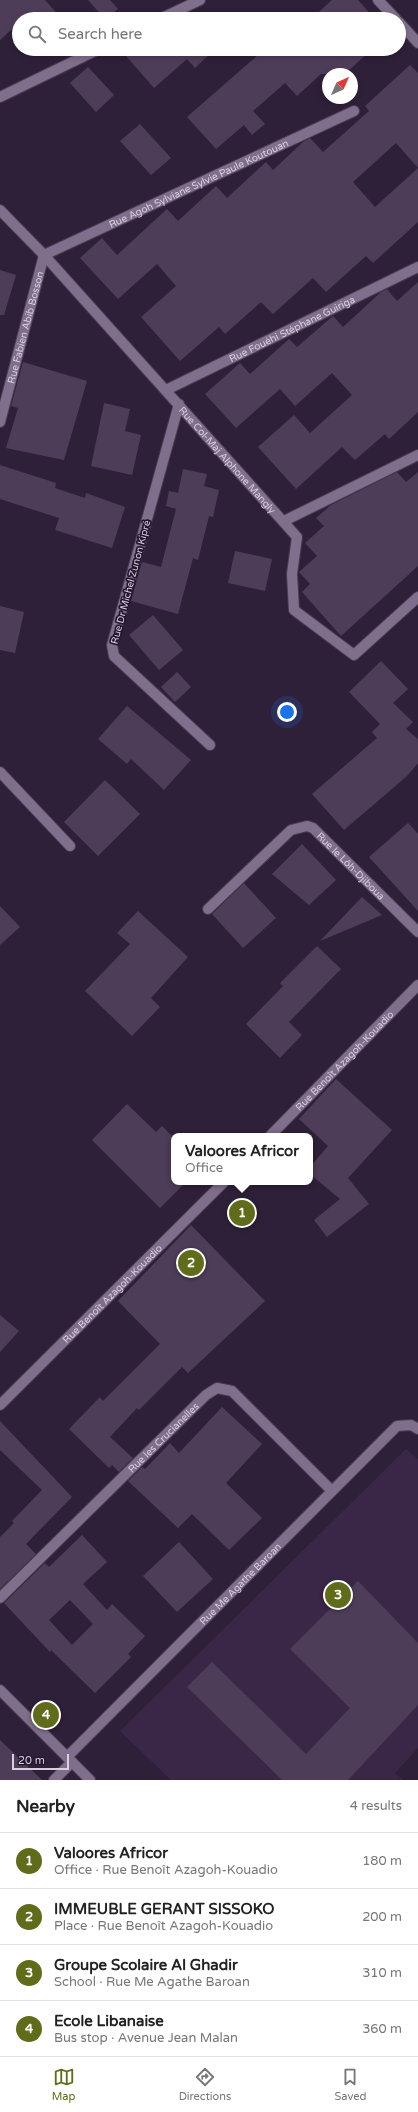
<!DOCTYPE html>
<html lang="en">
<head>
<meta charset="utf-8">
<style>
  :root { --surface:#fff; --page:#f6f6f6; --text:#222; --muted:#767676; --line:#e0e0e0; --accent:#606c1a }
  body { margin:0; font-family:"Varela Round",sans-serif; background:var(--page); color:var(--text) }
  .compass { position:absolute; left:322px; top:68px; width:36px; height:36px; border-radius:50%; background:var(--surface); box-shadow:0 2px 6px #0003; rotate:45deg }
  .scale { position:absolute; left:12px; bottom:10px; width:57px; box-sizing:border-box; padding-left:4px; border:2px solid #d7cede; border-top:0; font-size:11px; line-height:14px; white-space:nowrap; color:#d7cede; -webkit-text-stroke:3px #25172f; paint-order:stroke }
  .you { position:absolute; left:287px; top:712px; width:14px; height:14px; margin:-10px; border:3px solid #fff; border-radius:50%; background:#1a73e8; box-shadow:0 0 0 6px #1a73e833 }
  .badge { display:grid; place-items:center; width:26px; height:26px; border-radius:50%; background:var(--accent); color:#fff; font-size:13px; font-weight:700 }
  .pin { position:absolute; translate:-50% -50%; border:2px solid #fff; box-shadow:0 1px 4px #0006 }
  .popup { position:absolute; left:171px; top:1133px; width:142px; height:52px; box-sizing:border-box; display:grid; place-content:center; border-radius:8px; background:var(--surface); filter:drop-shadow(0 1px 3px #0005); font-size:13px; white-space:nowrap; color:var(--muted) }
  .popup b { font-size:15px; color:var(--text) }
  .popup::after { content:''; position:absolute; left:50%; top:100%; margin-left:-8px; border:8px solid transparent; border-top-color:var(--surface) }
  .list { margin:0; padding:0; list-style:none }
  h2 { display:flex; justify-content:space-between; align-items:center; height:52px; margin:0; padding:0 16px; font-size:17px }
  h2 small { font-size:13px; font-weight:400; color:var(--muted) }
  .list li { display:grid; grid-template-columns:26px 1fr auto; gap:12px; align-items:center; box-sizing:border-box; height:56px; padding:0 16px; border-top:1px solid var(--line) }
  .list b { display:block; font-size:15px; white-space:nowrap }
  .list p { margin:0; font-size:13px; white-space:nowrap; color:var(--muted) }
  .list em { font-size:13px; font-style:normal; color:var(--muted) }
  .icon { flex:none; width:22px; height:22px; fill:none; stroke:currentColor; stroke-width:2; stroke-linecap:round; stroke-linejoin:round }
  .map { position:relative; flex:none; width:418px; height:1780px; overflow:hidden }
  .search { position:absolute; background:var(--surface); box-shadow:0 2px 6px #0003; left:12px; right:12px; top:12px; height:44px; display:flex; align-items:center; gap:10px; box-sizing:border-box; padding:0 14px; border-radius:22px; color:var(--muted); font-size:15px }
  .sheet { height:276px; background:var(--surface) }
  nav { display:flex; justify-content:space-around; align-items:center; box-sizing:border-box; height:56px; border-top:1px solid var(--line); background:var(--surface); font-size:11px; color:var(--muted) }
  nav a { display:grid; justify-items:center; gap:2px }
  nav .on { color:var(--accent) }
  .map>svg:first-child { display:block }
</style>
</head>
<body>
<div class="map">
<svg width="418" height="1780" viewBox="0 0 418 1780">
  <rect width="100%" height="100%" fill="#2f2039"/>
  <polygon fill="#3a2747" points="406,1449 418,1459 418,1748 395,1773 403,1780 171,1780 120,1731"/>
  <g fill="#4e3d59" fill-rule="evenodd">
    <polygon points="0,0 45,0 62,19 19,19 19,23 0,40"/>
    <polygon points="88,0 110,0 118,9 105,19"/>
    <polygon points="332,0 358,0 375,19 311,19"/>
    <polygon points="120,49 215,49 195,68 187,59 154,88"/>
    <polygon points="265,49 372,49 345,74 321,74 297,96 285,83 253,111 265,124 252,135 244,125 216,149 187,117"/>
    <polygon points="410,65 418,73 418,168 396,143 353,182 375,207 418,168 418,222 373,263 366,256 326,292 313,278 273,314 261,302 225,334 219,327 180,361 141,317 176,286 157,264 118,299 80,258 102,238 117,255 167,209 178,221 216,186 227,198 266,162 273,170 303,142 310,138 323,152 369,111 365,106"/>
    <polygon points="88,67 114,95 96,112 70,83"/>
    <polygon points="140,124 171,158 151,175 120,141"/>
    <polygon points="0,270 16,275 4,315 0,315"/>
    <polygon points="418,282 418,412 389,439 385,434 355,460 342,447 296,489 258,447 294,415 310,433 352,395 332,373 295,406 280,389 236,428 205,394 240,363 250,374 289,339 297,347 333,316 343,327 381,292 387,289 397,301"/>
    <polygon points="23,362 87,381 64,460 6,448 18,408 11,406"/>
    <polygon points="104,403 130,409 125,431 141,435 132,475 91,466"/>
    <polygon points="0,465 56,483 55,488 85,498 86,493 125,507 112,548 55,530 59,518 0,499"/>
    <polygon points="183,469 207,474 204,486 219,490 213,517 209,516 198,560 193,558 178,614 131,601 142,562 161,567 176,509 166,506 169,491 178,493"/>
    <polygon points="397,472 406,482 418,472 418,566 341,636 302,592 310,584 299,572 317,556 305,543 324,526 316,518 331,505"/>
    <polygon points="235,551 272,559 265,591 228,583"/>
    <polygon points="0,606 24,612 15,653 0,650"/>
    <polygon points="153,615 183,650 159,670 129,635"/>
    <polygon points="381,661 408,689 393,703 413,722 406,729 418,739 418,763 407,776 344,830 312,794 377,738 372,732 380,724 349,692"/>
    <polygon points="177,672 191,687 175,702 161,687"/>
    <polygon points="127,706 191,760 164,790 131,759 127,764 98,739"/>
    <polygon points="105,780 140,814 98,856 64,822"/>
    <polygon points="408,823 418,834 418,911 369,857"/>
    <polygon points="302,844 336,880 309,905 272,874"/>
    <polygon points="244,883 276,918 243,948 212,914"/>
    <polygon points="362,897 382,915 320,941"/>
    <polygon points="0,906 20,927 0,945"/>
    <polygon points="138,911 188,957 151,998 160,1007 132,1036 85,991 130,944 117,933"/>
    <polygon points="317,946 341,969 289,1022 302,1035 280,1058 246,1024 283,986 280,983"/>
    <polygon points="336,1079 392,1130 348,1178 369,1204 327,1237 314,1220 340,1199 310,1174 310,1167 328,1146 299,1119"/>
    <polygon points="127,1104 156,1132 162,1126 174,1138 174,1182 186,1182 160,1208 92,1140"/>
    <polygon points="191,1225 265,1301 188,1373 182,1367 139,1410 137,1408 110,1437 133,1458 119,1472 112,1465 109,1468 69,1429 100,1397 103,1401 160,1344 118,1301"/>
    <polygon points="0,1315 19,1331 0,1352"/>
    <polygon points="222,1407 262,1444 226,1483 262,1518 229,1550 192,1514 178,1528 128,1481 142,1467 145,1469 170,1443 179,1453"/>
    <polygon points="0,1421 72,1497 26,1544 36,1554 0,1589 0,1537 14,1523 12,1521 42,1490 0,1450"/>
    <path d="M 82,1535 L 107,1562 L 83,1584 L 107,1610 L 112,1604 L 145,1636 L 128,1654 L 131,1657 L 95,1693 L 51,1650 L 50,1652 L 4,1603 L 45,1563 L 49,1567 ZM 70,1600 L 93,1624 L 72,1645 L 49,1620 Z"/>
    <polygon points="179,1542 213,1579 177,1612 143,1576"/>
    <polygon points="358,1581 418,1643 418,1705 348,1780 282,1780 187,1687 212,1662 306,1754 350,1708 290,1649"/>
    <polygon points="0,1740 42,1780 0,1780"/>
  </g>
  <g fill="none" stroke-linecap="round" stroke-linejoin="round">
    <defs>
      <g id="street">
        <polyline points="378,0 396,19"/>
        <polyline points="160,19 200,0"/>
        <polyline points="399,22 418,43"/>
        <polyline points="0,97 99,49"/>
        <path id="s1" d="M 0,210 L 44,255 L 297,537 L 292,574 L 294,610 L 354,655 L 418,597"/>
        <path id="s2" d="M 166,390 L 418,267"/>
        <polyline points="179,404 112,645 114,656 210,745"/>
        <path id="s3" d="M 0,422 L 44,255 L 354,111"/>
        <polyline points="284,521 418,455"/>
        <polyline points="0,772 70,846"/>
        <path id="s4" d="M 208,909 L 291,830 L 307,826 L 313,828 L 418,932"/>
        <path id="s5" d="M 270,1136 L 418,985"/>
        <path id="s6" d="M 0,1405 L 224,1182"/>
        <path id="s7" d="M 0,1598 L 206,1395 L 217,1388 L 232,1391 L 332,1491"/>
        <path id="s8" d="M 67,1757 L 397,1426 L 411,1425 L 418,1429"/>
        <polyline points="54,1780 72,1762"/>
      </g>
      <polyline id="secondary" points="0,1690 90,1780"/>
    </defs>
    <use href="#street" stroke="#493c51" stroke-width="12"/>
    <use href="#secondary" stroke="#493c51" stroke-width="12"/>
    <use href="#street" stroke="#806f8c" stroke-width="10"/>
    <use href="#secondary" stroke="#806f8c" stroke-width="10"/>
  </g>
  <g text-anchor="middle" stroke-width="3.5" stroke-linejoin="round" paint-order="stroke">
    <g font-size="10" fill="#d7cede" stroke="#25172f">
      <text dy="4" stroke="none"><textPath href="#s3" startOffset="343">Rue Agoh Sylviane Sylvie Paule Koutouan</textPath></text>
      <text dy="4" stroke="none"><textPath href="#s3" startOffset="98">Rue Fabien Abib Bosson</textPath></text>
      <text dy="4" stroke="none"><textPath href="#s2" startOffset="140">Rue Fouéhi Stéphane Guiriga</textPath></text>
      <text dy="4" stroke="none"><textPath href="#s1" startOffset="338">Rue Col-Maj Alphone Mangly</textPath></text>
      <text transform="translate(130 582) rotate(-75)" y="4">Rue Dr Michel Zunon Kipré</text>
      <text dy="4" stroke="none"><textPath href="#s4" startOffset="191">Rue le Lôh-Djiboua</textPath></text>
      <text dy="4" stroke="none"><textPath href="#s5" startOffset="106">Rue Benoît Azagoh-Kouadio</textPath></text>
      <text dy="4" stroke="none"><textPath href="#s6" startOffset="158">Rue Benoît Azagoh-Kouadio</textPath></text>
      <text dy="4" stroke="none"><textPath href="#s7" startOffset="229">Rue les Crucianelles</textPath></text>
      <text dy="4" stroke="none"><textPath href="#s8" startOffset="245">Rue Me Agathe Baroan</textPath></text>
    </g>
  </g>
</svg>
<svg class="compass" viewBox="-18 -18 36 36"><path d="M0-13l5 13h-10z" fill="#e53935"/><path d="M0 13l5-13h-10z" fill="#767676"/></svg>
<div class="scale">20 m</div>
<div class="you"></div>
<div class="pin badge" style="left:242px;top:1213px">1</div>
<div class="popup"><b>Valoores Africor</b>Office</div>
<div class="pin badge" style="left:191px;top:1263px">2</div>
<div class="pin badge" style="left:338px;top:1595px">3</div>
<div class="pin badge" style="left:46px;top:1715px">4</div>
<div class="search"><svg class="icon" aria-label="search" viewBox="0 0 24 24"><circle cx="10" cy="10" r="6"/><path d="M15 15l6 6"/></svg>Search here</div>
</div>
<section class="sheet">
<h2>Nearby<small>4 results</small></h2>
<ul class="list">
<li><span class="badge">1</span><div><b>Valoores Africor</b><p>Office · Rue Benoît Azagoh-Kouadio</p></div><em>180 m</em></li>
<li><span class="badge">2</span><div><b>IMMEUBLE GERANT SISSOKO</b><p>Place · Rue Benoît Azagoh-Kouadio</p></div><em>200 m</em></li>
<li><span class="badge">3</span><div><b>Groupe Scolaire Al Ghadir</b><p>School · Rue Me Agathe Baroan</p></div><em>310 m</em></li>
<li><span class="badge">4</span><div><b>Ecole Libanaise</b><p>Bus stop · Avenue Jean Malan</p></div><em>360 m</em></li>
</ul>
</section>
<nav>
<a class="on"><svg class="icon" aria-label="map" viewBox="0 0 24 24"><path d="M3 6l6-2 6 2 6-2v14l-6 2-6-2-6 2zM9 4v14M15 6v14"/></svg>Map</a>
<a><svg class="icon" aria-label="directions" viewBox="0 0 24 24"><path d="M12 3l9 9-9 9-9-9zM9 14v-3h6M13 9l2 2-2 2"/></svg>Directions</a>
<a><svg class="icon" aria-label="saved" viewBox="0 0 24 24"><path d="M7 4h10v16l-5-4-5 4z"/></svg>Saved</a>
</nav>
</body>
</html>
